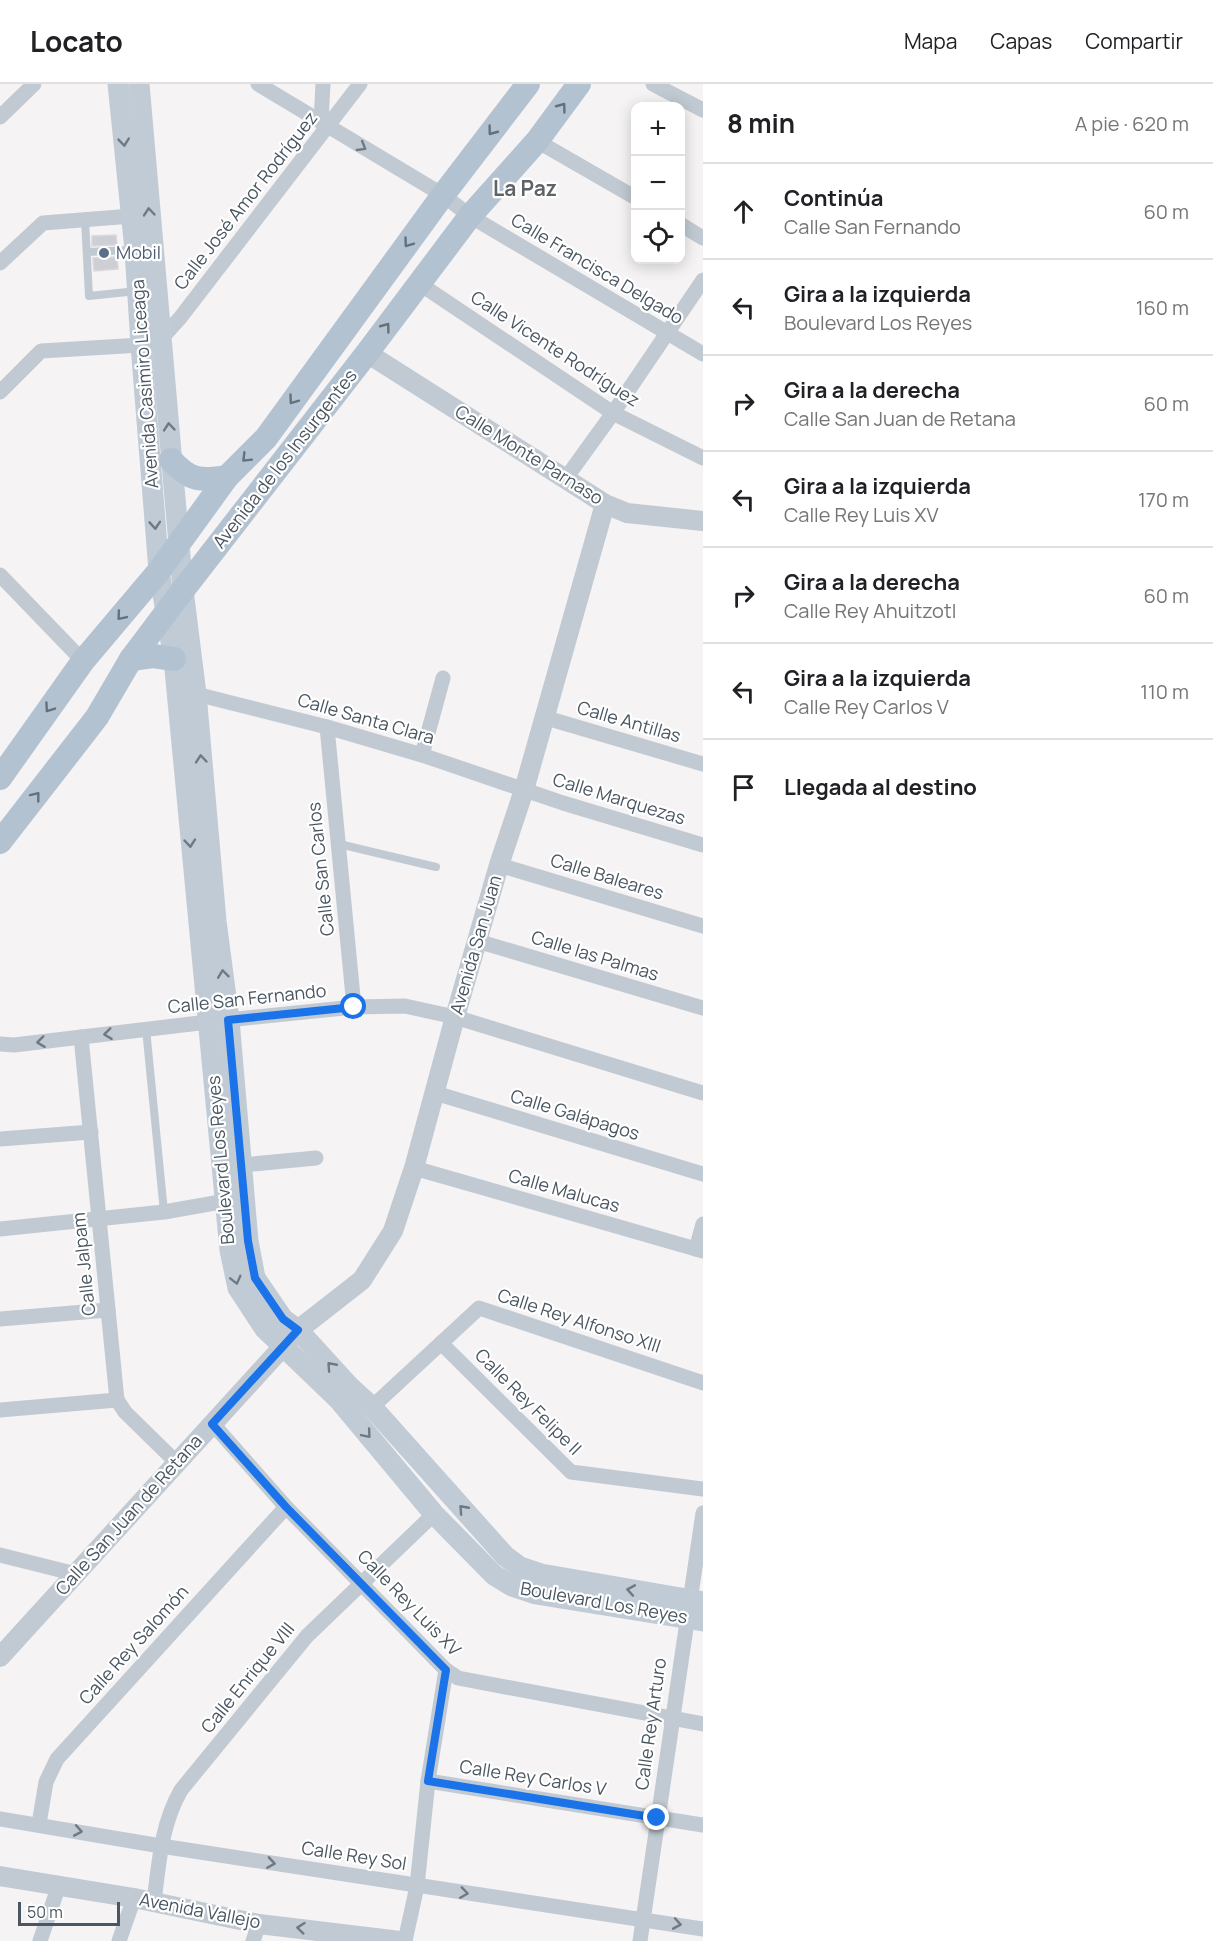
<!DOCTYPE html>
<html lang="es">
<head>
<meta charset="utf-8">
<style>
  :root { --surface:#fff; --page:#f2f2f2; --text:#202124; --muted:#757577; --line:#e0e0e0 }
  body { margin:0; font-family:Manrope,sans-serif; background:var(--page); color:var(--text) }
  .controls { position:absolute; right:18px; top:18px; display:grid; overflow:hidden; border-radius:12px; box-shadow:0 3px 15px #0003 }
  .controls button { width:54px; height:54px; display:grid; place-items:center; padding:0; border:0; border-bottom:2px solid var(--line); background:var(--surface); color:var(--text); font:30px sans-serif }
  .scale { position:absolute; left:18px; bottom:15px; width:102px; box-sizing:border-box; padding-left:6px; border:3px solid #4a5661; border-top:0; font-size:16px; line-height:21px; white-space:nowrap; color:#4a5661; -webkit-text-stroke:4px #fff; paint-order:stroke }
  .stop { position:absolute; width:18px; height:18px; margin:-14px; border:4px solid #1a73e8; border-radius:50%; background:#fff }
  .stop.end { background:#1a73e8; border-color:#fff; box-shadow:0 2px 6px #0008 }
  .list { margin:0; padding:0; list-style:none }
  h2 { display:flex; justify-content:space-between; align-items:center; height:78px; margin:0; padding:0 24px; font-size:26px }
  h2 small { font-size:20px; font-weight:400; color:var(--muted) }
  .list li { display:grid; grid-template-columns:39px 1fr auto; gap:18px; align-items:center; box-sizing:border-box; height:96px; padding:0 24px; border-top:2px solid var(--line) }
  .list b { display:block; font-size:22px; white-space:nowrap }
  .list p { margin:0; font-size:20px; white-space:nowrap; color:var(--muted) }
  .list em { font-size:20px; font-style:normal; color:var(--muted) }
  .icon { flex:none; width:33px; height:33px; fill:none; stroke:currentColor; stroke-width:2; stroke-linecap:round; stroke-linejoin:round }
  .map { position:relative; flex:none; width:703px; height:1857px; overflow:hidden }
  header { display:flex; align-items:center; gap:36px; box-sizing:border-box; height:84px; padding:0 30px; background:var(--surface); border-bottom:2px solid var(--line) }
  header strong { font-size:28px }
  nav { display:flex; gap:33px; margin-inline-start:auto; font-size:21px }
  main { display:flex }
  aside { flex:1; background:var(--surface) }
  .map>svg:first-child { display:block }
</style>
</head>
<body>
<header>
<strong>Locato</strong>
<nav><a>Mapa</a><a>Capas</a><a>Compartir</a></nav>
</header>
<main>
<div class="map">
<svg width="703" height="1857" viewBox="0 0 703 1857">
  <rect width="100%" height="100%" fill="#f5f3f3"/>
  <g fill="#cdcfd5" stroke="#d7d9de" stroke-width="1.5">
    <polygon points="116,151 117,161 92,162 92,152"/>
    <polygon points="117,173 118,185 94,187 93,174"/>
  </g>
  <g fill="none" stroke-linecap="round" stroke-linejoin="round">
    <g stroke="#c1cad2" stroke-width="8">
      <polyline points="85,136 89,212 137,207"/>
      <polyline points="87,168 133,166"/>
      <polyline points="339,760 436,783"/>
      <polyline points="146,945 164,1128"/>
    </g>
    <g stroke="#c1cad2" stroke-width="15">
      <polyline points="258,0 443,111 470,132 703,270"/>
      <polyline points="653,0 703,26"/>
      <polyline points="0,33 34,0"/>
      <polyline points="321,38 323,0"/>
      <polyline points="537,57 636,114"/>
      <polyline points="680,140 703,154"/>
      <polyline points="0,179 43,139 132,132"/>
      <polyline points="420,200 613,329 703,374"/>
      <polyline points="0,308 41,267 141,261 160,256 180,234 360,0"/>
      <polyline points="566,394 613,329 703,196"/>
      <polyline points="0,491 83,577"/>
      <polyline points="196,610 327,643 422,671 563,719 703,761"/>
      <polyline points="543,633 703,680"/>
      <polyline points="327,643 354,923"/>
      <polyline points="422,671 443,594"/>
      <polyline points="499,781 703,842"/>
      <polyline points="477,857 703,924"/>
      <polyline points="81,953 117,1316 125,1328 177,1379"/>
      <polyline points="0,960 14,961 208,938 354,923 405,922 455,933 703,1009"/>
      <polyline points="435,1009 703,1090"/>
      <polyline points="0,1055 91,1048"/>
      <polyline points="242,1081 316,1074"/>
      <polyline points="414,1084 703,1167"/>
      <polyline points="0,1145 164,1128 226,1117"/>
      <polyline points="696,1165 703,1140"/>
      <polyline points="0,1235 108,1226"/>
      <polyline points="441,1259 571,1388 703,1405"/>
      <polyline points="372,1323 479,1224 703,1299"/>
      <polyline points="0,1326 117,1316"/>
      <polyline points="212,1339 286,1423 446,1586 458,1594 703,1640"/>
      <polyline points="0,1471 76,1490"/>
      <polyline points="428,1697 703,1741"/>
      <polyline points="0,1735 161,1762 703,1845"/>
      <polyline points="39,1740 46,1698 57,1675 286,1423"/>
      <path d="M 154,1818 C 159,1779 161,1741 181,1706 L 307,1552 L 434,1430"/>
      <polyline points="40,1857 59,1801"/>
      <polyline points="119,1857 134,1814"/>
      <polyline points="253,1857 259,1840"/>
      <polyline points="405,1857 417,1802 428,1697 446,1586"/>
      <polyline points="640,1857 703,1429"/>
    </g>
    <g stroke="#c1cad2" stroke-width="20">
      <polyline points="367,269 605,420 627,429 703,437"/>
      <polyline points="0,1573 298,1246 362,1196 393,1147 414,1084 455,933 499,781 524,706 605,420"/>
      <polyline points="0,1792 134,1814 259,1840 400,1857"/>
    </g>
    <g stroke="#c1cbd6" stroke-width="21">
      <polyline points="118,0 135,166 141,261 159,487 174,575 230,1166 238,1204 265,1245 339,1316 434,1430 494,1491 512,1502 536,1510 703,1537"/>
      <polyline points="139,0 183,506 196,610 216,837 229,936 248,1157 255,1194 283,1235 298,1246 350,1303 372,1323 505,1472 520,1483 541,1490 703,1518"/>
    </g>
    <g stroke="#b3c2d1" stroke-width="24">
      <path d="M 171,376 C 190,397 201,397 227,393"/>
      <polyline points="131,575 153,572 174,575"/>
      <polyline points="0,694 83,577 159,487 227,393 266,354 443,111 528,0"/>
      <polyline points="0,758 97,633 131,575 183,506 367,269 470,132 537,57 579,0"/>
    </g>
  </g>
  <defs><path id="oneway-chevron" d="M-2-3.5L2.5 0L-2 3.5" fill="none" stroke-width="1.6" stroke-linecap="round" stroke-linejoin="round" transform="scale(1.5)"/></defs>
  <g stroke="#64717d">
    <use href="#oneway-chevron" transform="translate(562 23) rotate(-53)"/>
    <use href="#oneway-chevron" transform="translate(492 47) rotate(127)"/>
    <use href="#oneway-chevron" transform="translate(408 159) rotate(126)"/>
    <use href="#oneway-chevron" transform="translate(386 243) rotate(-53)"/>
    <use href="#oneway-chevron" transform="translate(293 316) rotate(126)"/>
    <use href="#oneway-chevron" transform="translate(246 374) rotate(135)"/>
    <use href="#oneway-chevron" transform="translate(121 532) rotate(130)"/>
    <use href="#oneway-chevron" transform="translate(49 624) rotate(125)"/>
    <use href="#oneway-chevron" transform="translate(36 712) rotate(-52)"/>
  </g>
  <g stroke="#6e7984">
    <use href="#oneway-chevron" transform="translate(124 58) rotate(84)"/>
    <use href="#oneway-chevron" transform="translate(149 128) rotate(-95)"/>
    <use href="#oneway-chevron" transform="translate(169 343) rotate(-95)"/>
    <use href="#oneway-chevron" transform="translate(155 441) rotate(86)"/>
    <use href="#oneway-chevron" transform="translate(201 675) rotate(-95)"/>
    <use href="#oneway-chevron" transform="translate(190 759) rotate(85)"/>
    <use href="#oneway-chevron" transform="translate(223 890) rotate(-97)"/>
    <use href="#oneway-chevron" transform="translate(236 1196) rotate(76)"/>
    <use href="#oneway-chevron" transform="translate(331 1282) rotate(-132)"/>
    <use href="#oneway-chevron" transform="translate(367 1350) rotate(50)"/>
    <use href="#oneway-chevron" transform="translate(463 1425) rotate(-132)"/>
    <use href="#oneway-chevron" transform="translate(631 1506) rotate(-170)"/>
  </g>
  <g stroke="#6e7983">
    <use href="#oneway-chevron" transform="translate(362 63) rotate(31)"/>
    <use href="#oneway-chevron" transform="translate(108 950) rotate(173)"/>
    <use href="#oneway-chevron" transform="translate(41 958) rotate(173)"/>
    <use href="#oneway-chevron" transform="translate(78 1747) rotate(10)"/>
    <use href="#oneway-chevron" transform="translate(271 1779) rotate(9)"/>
    <use href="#oneway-chevron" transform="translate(464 1809) rotate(8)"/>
    <use href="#oneway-chevron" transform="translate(677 1840) rotate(10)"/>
    <use href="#oneway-chevron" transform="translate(301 1844) rotate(-174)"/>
  </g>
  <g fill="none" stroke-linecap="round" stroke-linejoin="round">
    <polyline stroke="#1a73e8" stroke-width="8" points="354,923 228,936 248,1157 255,1194 283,1235 298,1246 212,1340 286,1423 446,1586 428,1697 657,1734"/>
  </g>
  <circle fill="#5c6f8a" stroke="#fff" stroke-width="2" cx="104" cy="169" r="6"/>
  <g text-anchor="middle" stroke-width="4.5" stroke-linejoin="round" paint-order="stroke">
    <g font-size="18" fill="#4a5661" stroke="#fff">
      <text transform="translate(246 117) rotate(-52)" y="6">Calle José Amor Rodríguez</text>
      <text transform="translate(597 185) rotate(31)" y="6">Calle Francisca Delgado</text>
      <text transform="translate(555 265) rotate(33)" y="6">Calle Vicente Rodríguez</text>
      <text transform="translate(145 300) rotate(-94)" y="6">Avenida Casimiro Liceaga</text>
      <text transform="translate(529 371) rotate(32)" y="6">Calle Monte Parnaso</text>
      <text transform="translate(285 375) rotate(-52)" y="6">Avenida de los Insurgentes</text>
      <text transform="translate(366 635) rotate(16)" y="6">Calle Santa Clara</text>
      <text transform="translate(629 638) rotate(16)" y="6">Calle Antillas</text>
      <text transform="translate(619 715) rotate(17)" y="6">Calle Marquezas</text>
      <text transform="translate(321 785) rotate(-96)" y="6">Calle San Carlos</text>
      <text transform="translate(607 793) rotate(17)" y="6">Calle Baleares</text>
      <text transform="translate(476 861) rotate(-74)" y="6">Avenida San Juan</text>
      <text transform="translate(595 872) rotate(17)" y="6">Calle las Palmas</text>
      <text transform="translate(247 915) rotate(-6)" y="6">Calle San Fernando</text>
      <text transform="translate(575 1031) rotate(17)" y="6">Calle Galápagos</text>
      <text transform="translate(221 1076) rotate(-95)" y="6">Boulevard Los Reyes</text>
      <text transform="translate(564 1107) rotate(16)" y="6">Calle Malucas</text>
      <text transform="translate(84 1180) rotate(-96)" y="6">Calle Jalpam</text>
      <text transform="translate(579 1237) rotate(18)" y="6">Calle Rey Alfonso XIII</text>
      <text transform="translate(528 1318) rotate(45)" y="6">Calle Rey Felipe II</text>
      <text transform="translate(129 1431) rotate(-48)" y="6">Calle San Juan de Retana</text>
      <text transform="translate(409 1519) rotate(46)" y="6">Calle Rey Luis XV</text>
      <text transform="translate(604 1519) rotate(10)" y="6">Boulevard Los Reyes</text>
      <text transform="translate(134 1561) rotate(-48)" y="6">Calle Rey Salomón</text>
      <text transform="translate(248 1594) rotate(-51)" y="6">Calle Enrique VIII</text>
      <text transform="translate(651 1640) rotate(-82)" y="6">Calle Rey Arturo</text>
      <text transform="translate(533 1694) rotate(9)" y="6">Calle Rey Carlos V</text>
      <text transform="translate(354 1772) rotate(9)" y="6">Calle Rey Sol</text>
      <text transform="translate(200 1827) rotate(11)" y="6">Avenida Vallejo</text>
    </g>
    <g font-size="18" fill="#4e5e75" stroke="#fff" text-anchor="start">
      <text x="116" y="175">Mobil</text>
    </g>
    <g font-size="21" font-weight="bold" fill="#5f6368" stroke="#fff">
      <text x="525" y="112">La Paz</text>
    </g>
  </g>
</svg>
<div class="controls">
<button>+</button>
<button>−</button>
<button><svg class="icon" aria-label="locate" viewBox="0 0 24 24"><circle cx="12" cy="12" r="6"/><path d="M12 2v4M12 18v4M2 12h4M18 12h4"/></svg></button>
</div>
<div class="scale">50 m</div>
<div class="stop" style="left:354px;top:923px"></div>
<div class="stop end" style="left:657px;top:1734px"></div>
</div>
<aside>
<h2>8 min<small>A pie · 620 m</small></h2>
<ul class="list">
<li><svg class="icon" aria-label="ahead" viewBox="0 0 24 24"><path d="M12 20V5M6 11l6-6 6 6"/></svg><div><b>Continúa</b><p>Calle San Fernando</p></div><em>60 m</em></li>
<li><svg class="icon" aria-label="left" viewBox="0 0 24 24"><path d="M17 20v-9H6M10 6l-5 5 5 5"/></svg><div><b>Gira a la izquierda</b><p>Boulevard Los Reyes</p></div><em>160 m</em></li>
<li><svg class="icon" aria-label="right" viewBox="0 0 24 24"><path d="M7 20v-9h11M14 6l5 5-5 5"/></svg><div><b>Gira a la derecha</b><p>Calle San Juan de Retana</p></div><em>60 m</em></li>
<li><svg class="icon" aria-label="left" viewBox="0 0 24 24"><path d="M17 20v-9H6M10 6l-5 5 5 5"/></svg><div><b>Gira a la izquierda</b><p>Calle Rey Luis XV</p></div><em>170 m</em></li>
<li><svg class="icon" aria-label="right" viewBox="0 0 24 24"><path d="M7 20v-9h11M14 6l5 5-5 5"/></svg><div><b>Gira a la derecha</b><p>Calle Rey Ahuitzotl</p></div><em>60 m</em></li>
<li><svg class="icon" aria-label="left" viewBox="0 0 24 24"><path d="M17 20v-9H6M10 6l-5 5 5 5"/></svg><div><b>Gira a la izquierda</b><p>Calle Rey Carlos V</p></div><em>110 m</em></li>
<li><svg class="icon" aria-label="arrive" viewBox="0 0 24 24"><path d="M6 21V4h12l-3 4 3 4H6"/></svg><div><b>Llegada al destino</b></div></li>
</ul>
</aside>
</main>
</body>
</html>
